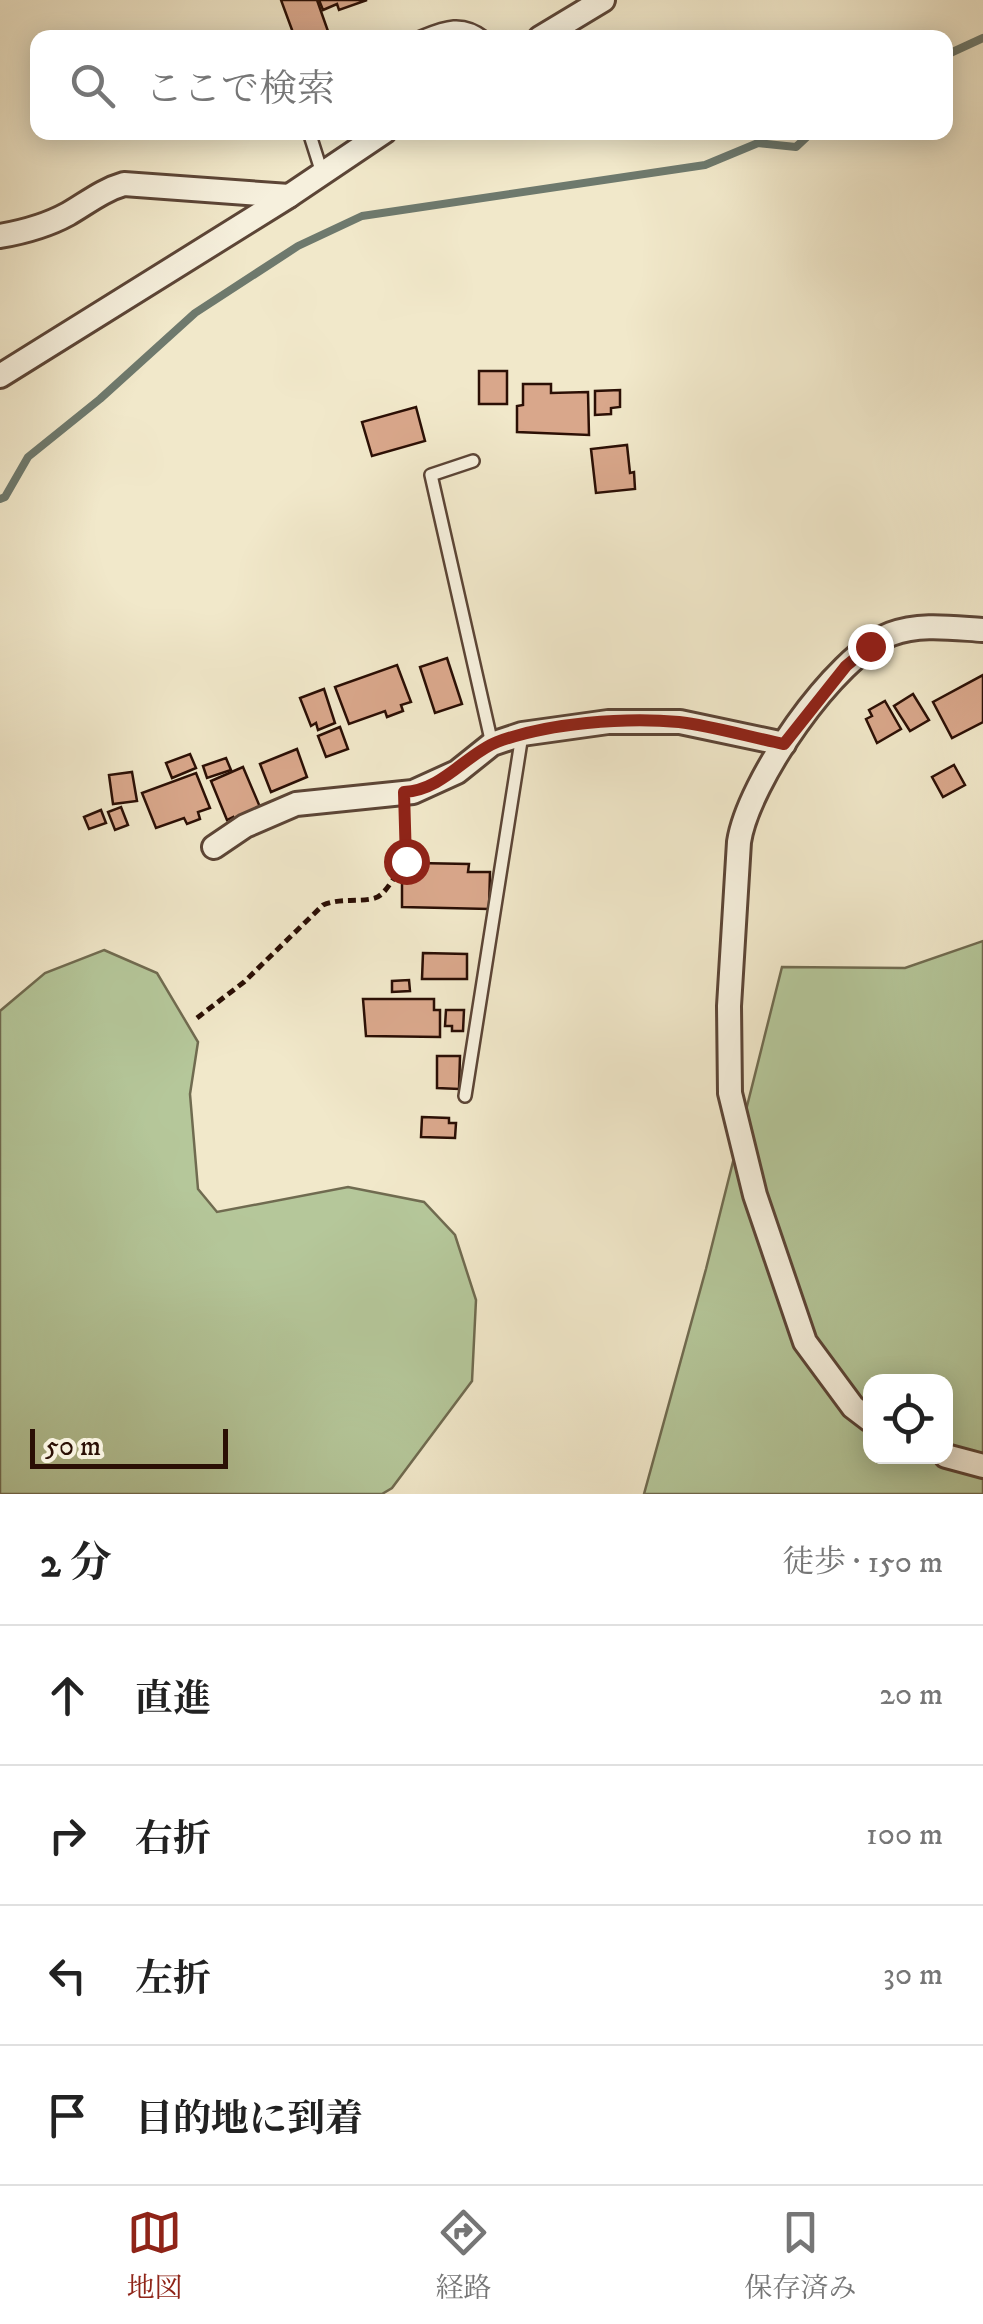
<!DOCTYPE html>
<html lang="ja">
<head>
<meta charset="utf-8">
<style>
  :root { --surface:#fff; --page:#f2f2f2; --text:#222; --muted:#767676; --line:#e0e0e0; --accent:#8f2418 }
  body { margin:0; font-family:"IM FELL DW Pica","Noto Serif JP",serif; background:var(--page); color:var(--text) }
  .controls { position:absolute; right:30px; bottom:30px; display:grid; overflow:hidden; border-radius:20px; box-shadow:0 5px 25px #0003 }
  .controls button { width:90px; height:90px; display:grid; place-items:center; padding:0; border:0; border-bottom:2px solid var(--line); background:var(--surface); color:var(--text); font:50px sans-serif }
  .scale { position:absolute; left:30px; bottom:25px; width:198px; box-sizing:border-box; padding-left:10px; border:5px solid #2b0f05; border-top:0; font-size:28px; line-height:35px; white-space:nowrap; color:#2b0f05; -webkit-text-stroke:8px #f6f0dd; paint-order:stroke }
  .stop { position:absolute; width:30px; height:30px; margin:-22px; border:8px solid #8f2418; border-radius:50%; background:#fff }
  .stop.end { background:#8f2418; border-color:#fff; box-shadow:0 2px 10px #0008 }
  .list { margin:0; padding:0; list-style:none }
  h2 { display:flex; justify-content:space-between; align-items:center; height:130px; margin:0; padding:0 40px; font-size:42px }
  h2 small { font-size:32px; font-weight:400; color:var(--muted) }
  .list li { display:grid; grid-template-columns:65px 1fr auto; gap:30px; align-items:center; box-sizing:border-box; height:140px; padding:0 40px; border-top:2px solid var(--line) }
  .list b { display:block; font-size:38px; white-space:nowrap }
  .list em { font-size:32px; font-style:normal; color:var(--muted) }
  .icon { flex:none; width:55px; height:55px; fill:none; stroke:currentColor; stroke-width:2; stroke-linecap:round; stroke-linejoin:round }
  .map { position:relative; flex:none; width:983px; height:1494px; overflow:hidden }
  .search { position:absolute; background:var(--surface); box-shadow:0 5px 25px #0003; left:30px; right:30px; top:30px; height:110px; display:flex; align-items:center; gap:25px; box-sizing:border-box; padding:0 35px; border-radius:20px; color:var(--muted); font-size:38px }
  .sheet { height:690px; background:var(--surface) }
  nav { display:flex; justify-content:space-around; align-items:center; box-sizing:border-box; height:140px; border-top:2px solid var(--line); background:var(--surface); font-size:28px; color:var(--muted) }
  nav a { display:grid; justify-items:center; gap:5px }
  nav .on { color:var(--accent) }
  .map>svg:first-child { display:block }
</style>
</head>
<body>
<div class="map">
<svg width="983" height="1494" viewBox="0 0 983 1494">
  <rect width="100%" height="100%" fill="#f1e8ca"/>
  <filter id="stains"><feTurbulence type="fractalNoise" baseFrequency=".002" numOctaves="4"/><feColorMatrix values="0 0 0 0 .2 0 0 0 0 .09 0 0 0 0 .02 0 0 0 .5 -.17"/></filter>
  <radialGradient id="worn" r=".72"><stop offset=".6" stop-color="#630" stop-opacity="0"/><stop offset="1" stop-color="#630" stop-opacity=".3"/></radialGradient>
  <g fill="#b5c79a" stroke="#706b50" stroke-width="2.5" fill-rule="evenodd">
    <path d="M 983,941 L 983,1494 L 644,1494 L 706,1269 L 782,967 L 905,968 ZM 870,1382 L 946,1382 L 946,1456 L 870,1456 Z"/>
    <polygon points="104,950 157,973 198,1042 190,1094 198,1189 217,1212 348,1187 424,1202 455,1235 476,1300 472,1381 392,1488 382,1494 0,1494 0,1011 45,973"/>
  </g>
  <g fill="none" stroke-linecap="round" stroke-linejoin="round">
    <g stroke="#6e796d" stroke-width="8">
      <polyline points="946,55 983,38"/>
      <polyline points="0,499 5,497 28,457 100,399 195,313 298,246 362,216 705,165 758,143 796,147 812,132"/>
    </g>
  </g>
  <g fill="#d9a78b" stroke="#2b0f05" stroke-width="2.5">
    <polygon points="281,0 317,0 329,34 319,38 295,38"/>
    <polygon points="319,0 367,0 339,10 337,4 323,10"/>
    <rect x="479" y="371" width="28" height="33"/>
    <polygon points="523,384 551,384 551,393 588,392 589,435 517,432 517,406 523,405"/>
    <polygon points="620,390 620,407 611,408 611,414 595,415 595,391"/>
    <polygon points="416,407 425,441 372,456 362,422"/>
    <polygon points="627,445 630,473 634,472 635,489 596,493 591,449"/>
    <polygon points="447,658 462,704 435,713 420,667"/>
    <polygon points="397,665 411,702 401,705 403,711 387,717 385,711 349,724 335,687"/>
    <polygon points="983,675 983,722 952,738 933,702"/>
    <polygon points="324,689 335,723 318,730 316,723 311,726 300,698"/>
    <polygon points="913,694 929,720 910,731 894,706"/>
    <polygon points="885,701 901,729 877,743 866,719 872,716 869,710"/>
    <polygon points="340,727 348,749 326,757 318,736"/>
    <polygon points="297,749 307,777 271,792 260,764"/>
    <polygon points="190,754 196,768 172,778 166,763"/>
    <polygon points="226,758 231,770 207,778 203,766"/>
    <polygon points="954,765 965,785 943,797 932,777"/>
    <polygon points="243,767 260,807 253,810 254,814 234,822 233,817 227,820 211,781"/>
    <polygon points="132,772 137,801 113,804 109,775"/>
    <polygon points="196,773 210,808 198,812 200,819 187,824 184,818 156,828 142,793"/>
    <polygon points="121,807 128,825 115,830 108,812"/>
    <polygon points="101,810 106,823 89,829 84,817"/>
    <polygon points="417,863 469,864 468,872 490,872 489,909 402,907 402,879 412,879 412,869 417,869"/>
    <polygon points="423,953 467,954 467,979 422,979"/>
    <polygon points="409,980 410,991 392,992 392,981"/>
    <polygon points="363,999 434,999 434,1010 440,1010 440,1037 366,1036"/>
    <polygon points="446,1010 464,1010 463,1031 452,1031 452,1026 445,1026"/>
    <polygon points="437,1056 460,1056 459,1089 437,1088"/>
    <polygon points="422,1117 449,1118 449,1123 456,1123 455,1138 421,1137"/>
  </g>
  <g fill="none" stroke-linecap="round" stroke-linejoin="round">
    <defs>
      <g id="service">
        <path d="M 418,38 C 443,28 461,19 485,38"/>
        <polyline points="309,132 322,173"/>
        <polyline points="473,461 431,475 492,744"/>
        <polyline points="465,1096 522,735"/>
      </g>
      <g id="minor">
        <polyline points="540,38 603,0"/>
        <path d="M 0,236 C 23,232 48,225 68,214 C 87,203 103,190 124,184 L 289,196"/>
        <polyline points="0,376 289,196 384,132"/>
        <polyline points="214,847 245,826 296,804 413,792 457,772 492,744 522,734 608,722 680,722 784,744"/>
        <path d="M 870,1420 L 853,1407 L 805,1342 L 755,1195 L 730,1093 L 729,1006 L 739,842 C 748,782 834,657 891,634 C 920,623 952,628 983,630"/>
        <polyline points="946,1456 983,1466"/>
      </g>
    </defs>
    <use href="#service" stroke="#5c4536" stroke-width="16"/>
    <use href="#minor" stroke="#5c4536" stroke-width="28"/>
    <path stroke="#2b0f05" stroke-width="5" stroke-dasharray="8 5" stroke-linecap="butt" d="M 197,1018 L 244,982 L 323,905 C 341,898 354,902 371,899 C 380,898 385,891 390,884 C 409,857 408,848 405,815"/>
    <use href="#service" stroke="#f6f0dd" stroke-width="11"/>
    <use href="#minor" stroke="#f6f0dd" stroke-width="22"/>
  </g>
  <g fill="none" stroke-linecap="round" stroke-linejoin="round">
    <path stroke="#8f2418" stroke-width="12" d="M 406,861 L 404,792 C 443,790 466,754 497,742 C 548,723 625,717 679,722 C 713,726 749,737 784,744 L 846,666 L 870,646"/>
  </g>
  <rect width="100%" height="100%" filter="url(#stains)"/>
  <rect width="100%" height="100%" fill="url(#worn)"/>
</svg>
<div class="controls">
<button><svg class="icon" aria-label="locate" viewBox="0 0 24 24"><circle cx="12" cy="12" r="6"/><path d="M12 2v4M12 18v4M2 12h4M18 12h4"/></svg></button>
</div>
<div class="scale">50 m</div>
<div class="stop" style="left:406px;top:861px"></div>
<div class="stop end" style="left:870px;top:646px"></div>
<div class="search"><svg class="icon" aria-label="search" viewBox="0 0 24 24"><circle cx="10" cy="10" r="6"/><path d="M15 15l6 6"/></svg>ここで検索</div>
</div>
<section class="sheet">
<h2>2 分<small>徒歩 · 150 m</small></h2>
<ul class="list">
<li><svg class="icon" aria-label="ahead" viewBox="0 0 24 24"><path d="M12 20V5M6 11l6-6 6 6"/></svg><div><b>直進</b></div><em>20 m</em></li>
<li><svg class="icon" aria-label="right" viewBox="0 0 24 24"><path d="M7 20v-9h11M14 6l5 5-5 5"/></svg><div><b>右折</b></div><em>100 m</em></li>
<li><svg class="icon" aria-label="left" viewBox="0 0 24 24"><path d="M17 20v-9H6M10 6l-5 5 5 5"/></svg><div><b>左折</b></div><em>30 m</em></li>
<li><svg class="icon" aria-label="arrive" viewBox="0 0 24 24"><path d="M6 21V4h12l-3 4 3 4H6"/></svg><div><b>目的地に到着</b></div></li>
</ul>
</section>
<nav>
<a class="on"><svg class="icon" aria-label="map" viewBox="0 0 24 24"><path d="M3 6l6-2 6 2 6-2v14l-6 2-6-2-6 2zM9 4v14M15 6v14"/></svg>地図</a>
<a><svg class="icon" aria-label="directions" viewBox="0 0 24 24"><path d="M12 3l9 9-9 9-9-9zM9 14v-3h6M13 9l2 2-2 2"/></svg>経路</a>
<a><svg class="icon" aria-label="saved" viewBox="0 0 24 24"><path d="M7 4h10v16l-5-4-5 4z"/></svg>保存済み</a>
</nav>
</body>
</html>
